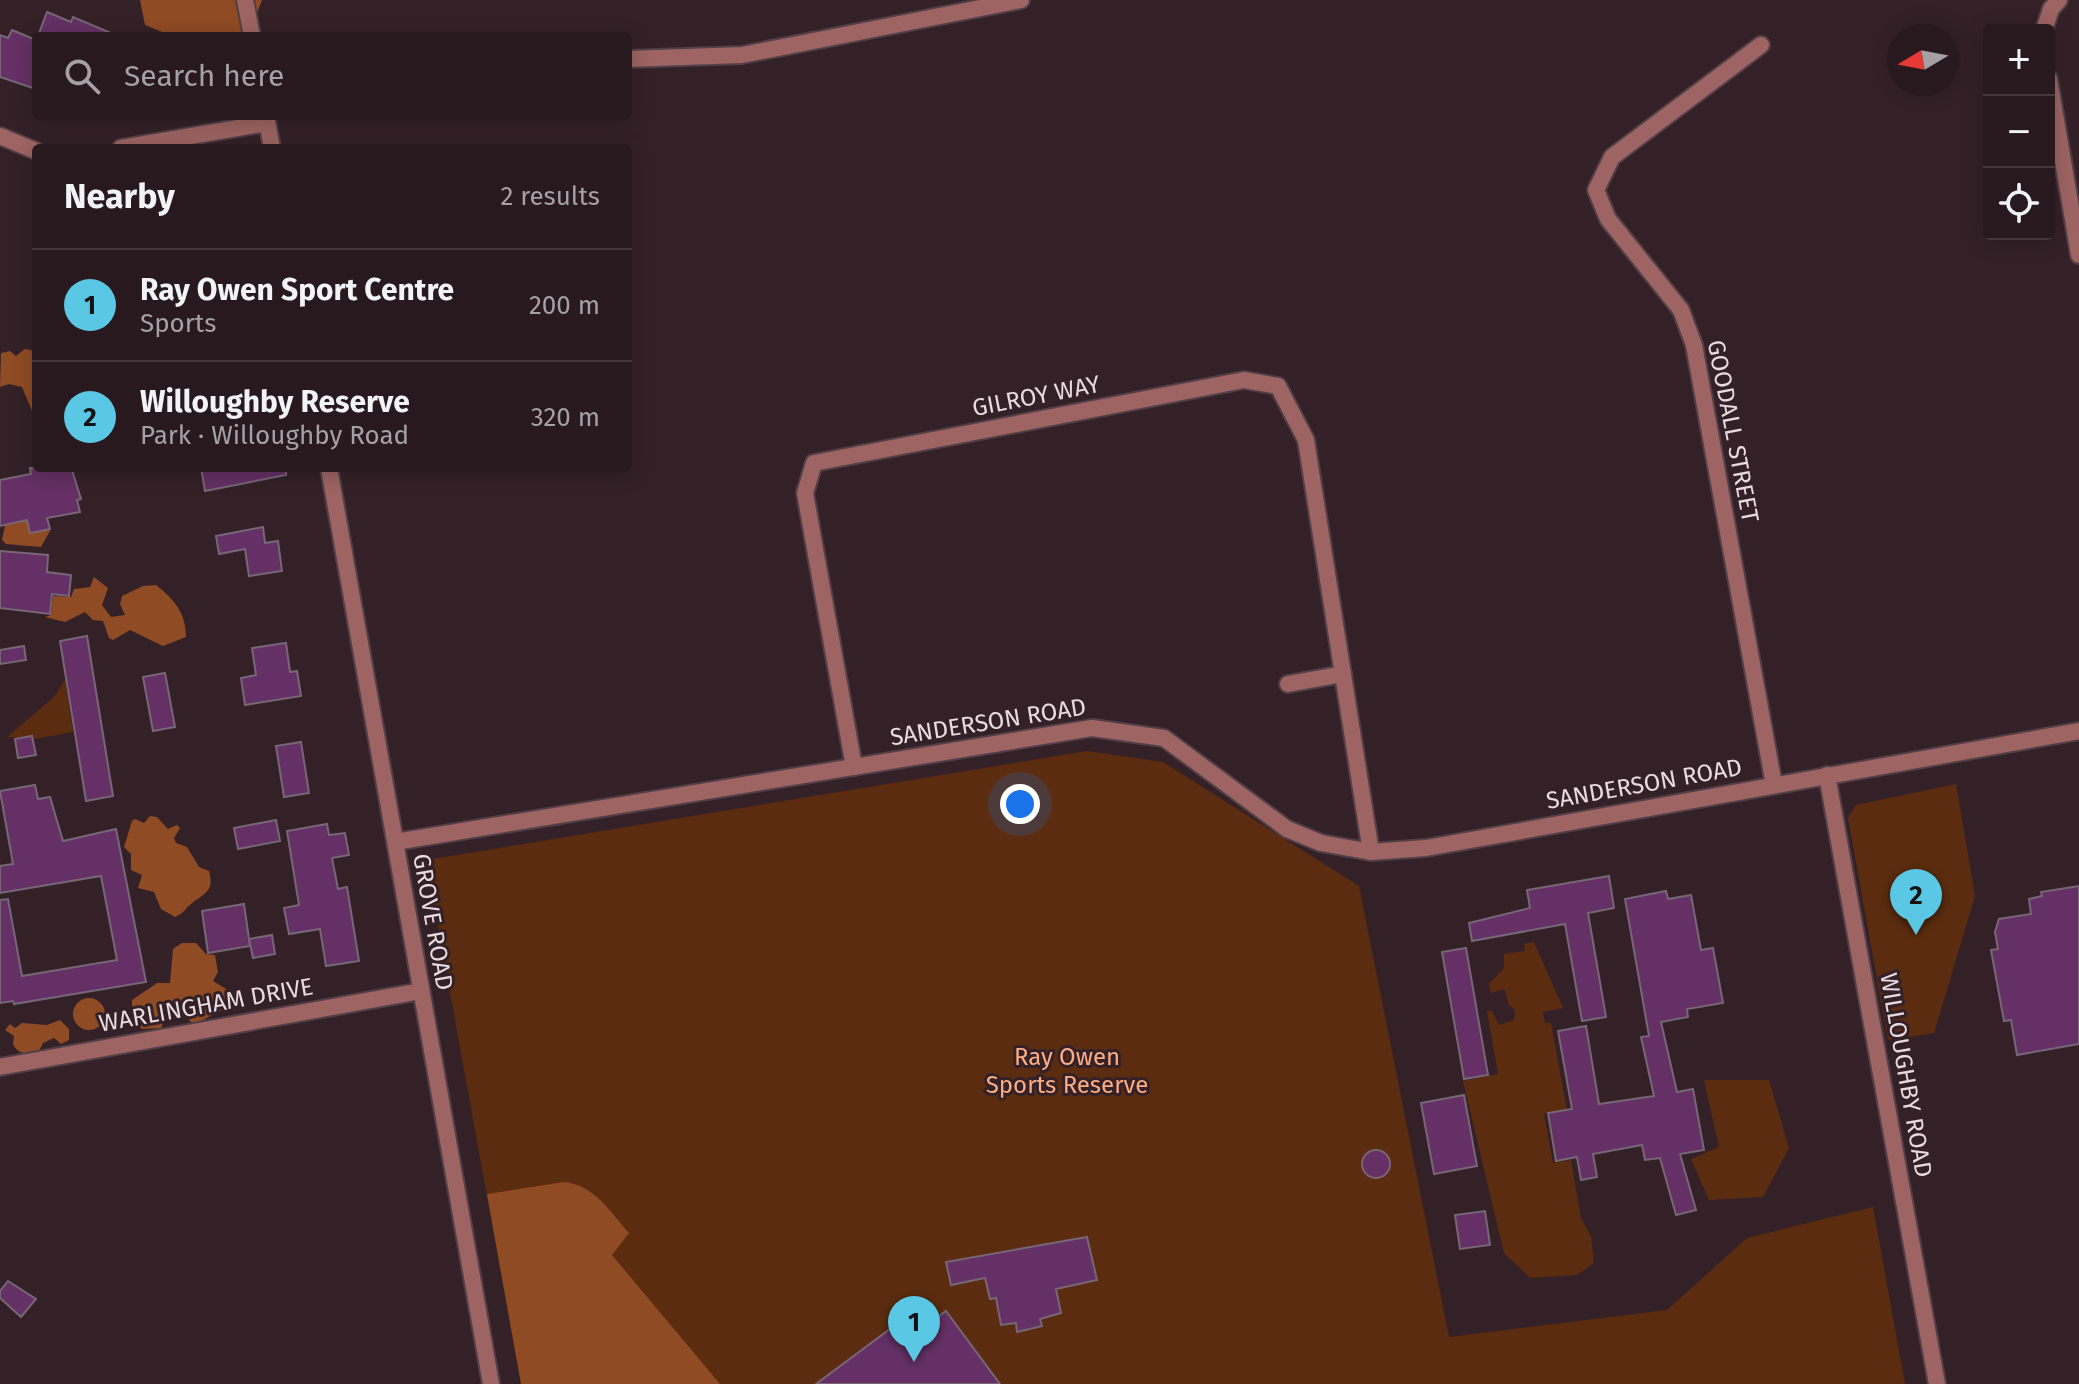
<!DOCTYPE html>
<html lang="en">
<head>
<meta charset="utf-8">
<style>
  :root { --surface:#27191e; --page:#33262b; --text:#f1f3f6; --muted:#a4a0a4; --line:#43383c; --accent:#5ac8e5 }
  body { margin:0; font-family:"Fira Sans",sans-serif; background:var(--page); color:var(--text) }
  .controls { position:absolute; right:24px; top:24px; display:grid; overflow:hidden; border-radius:8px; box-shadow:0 4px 20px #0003 }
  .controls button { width:72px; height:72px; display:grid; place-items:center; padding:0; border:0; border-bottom:2px solid var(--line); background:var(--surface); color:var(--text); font:40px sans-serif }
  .compass { position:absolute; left:1887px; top:24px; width:72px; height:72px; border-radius:50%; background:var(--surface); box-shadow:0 4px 20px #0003; rotate:260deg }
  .you { position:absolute; left:1020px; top:804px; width:28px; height:28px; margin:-20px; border:6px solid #fff; border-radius:50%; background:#1a73e8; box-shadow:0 0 0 12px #1a73e833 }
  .badge { display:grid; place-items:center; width:52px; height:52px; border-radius:50%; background:var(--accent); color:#111; font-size:26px; font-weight:700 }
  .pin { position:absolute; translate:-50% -66px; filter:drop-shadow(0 2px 4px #0008) }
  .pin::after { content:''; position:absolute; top:42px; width:28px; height:24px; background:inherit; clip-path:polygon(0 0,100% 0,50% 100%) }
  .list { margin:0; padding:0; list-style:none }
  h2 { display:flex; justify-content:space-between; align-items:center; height:104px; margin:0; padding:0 32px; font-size:34px }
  h2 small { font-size:26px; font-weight:400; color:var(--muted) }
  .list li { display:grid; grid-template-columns:52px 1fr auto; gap:24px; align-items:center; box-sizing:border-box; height:112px; padding:0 32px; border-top:2px solid var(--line) }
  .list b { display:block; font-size:30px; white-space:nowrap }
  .list p { margin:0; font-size:26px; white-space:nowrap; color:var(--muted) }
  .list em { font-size:26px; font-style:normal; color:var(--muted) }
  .icon { flex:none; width:44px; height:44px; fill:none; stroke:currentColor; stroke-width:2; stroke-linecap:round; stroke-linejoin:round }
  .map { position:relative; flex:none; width:2079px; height:1384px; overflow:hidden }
  .search { position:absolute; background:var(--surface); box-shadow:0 4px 20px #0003; left:32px; top:32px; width:600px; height:88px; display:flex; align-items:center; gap:20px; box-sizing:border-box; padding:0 28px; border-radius:8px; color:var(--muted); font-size:30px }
  .panel { position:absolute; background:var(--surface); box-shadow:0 4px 20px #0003; left:32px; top:144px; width:600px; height:328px; border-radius:8px }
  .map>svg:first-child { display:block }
</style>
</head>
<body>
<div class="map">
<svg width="2079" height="1384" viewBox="0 0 2079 1384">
  <rect width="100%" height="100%" fill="#342128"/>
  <g fill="#5b2c0f">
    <polygon points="65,680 73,732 34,739 7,737 54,697"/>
    <polygon points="1087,751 1163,762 1359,886 1449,1337 1667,1310 1747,1238 1873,1207 1905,1384 521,1384 426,860"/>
    <polygon points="1956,784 1975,896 1934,1033 1888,1040 1848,818 1856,805"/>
    <polygon points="1534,942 1563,1008 1543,1012 1545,1023 1551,1023 1567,1110 1544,1114 1553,1163 1571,1160 1581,1218 1591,1236 1594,1263 1577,1275 1530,1278 1504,1253 1463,1081 1498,1074 1487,1011 1492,1011 1499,1025 1514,1020 1515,1010 1509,1005 1504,989 1491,993 1489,984 1504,968 1504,954 1525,951 1524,944"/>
    <polygon points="1704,1080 1769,1080 1789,1148 1763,1197 1709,1200 1691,1159 1719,1147"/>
  </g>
  <g fill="#8f4b23">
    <polygon points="140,0 262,0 255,18 253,36 172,36 145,25"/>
    <polygon points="25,349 36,351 36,420 22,387 9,384 0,387 1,353 10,351 16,356"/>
    <polygon points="16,516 45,525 50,531 41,547 6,544 2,540 5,526 2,519"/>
    <path d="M 94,577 L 108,588 L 102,605 L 111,617 L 125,615 L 120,604 L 122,596 L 143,586 L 156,585 C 174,599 186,613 186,637 L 163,646 L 130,630 L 113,640 L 109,638 L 103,621 L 93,620 L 85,612 L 65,622 L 45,617 L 51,615 L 53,596 L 71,597 L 74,589 L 90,587 Z"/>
    <path d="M 150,816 L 157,817 L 168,829 L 177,825 L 180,828 L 174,838 L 176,843 L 187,847 L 199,867 L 209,871 C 215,892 204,893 191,904 C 185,909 184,913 175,917 L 161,909 L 154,892 L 138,888 L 142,875 L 131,870 L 131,854 L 124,847 L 132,821 L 135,819 L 144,823 Z"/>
    <path d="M 182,943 L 196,943 L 206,954 L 215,955 L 218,972 L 213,981 L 231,992 L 231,1004 C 225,1008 199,1023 193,1024 L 174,1005 L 169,1008 L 161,1028 L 142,1029 L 132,1020 L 132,1000 L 157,983 L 170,983 L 173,949 Z"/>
    <circle cx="89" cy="1014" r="16"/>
    <path d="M 60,1020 L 69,1029 L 69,1040 L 61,1044 L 54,1038 L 43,1043 L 38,1053 C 28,1054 18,1055 13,1044 L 14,1036 L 5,1030 L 10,1024 L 15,1028 L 22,1023 L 47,1025 Z"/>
    <path d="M 564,1182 C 595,1185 610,1212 629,1233 L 612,1255 L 720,1384 L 521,1384 L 487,1194 Z"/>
  </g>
  <g fill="#643065" stroke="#766676" stroke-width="2">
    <polygon points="47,12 71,22 73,17 118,36 38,36"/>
    <polygon points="12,30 36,40 36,89 0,77 0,35 8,38"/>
    <polygon points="30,468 72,470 81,499 77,500 80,512 47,518 50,529 30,533 27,520 0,526 0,480 31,474"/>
    <polygon points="201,468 286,468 286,475 205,491"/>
    <polygon points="263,527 265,543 278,541 282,571 249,576 245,549 219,554 216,536"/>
    <polygon points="0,551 48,555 47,572 71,575 69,596 52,594 50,614 0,608"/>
    <polygon points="87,636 113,796 86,801 60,641"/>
    <polygon points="286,643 290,672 297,671 301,696 245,705 241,678 256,675 252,648"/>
    <polygon points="24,646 26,660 0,664 0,650"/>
    <polygon points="165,673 175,727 153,731 143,677"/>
    <polygon points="32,736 36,755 18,758 15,739"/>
    <polygon points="301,742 309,793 284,797 276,746"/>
    <polygon points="35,785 38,799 50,797 63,841 116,829 146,982 14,1004 13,1001 0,1003 0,900 8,899 22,976 117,960 101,876 0,893 0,866 13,864 0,791"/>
    <polygon points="276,820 280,841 238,849 234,828"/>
    <polygon points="327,824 329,835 345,833 349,855 332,858 338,889 347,887 359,961 326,966 320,929 289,934 284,908 299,905 287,831"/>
    <polygon points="1609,876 1614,908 1588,913 1606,1017 1582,1021 1565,924 1472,941 1469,923 1530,908 1527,890"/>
    <polygon points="2079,886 2079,1044 2017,1055 2011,1020 2004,1021 1991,950 1998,949 1995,932 1999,919 2031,914 2029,899 2042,896 2041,892"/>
    <polygon points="1666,891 1668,899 1691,895 1701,950 1713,948 1723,1003 1687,1009 1688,1017 1661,1022 1677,1092 1693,1089 1704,1150 1680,1154 1696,1210 1676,1215 1660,1158 1645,1160 1642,1145 1593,1154 1597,1177 1581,1180 1577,1157 1556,1161 1548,1113 1572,1109 1558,1031 1586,1026 1599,1104 1654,1096 1641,1037 1649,1036 1625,899"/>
    <polygon points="244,904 250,946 208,953 202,911"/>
    <polygon points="272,935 275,954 253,958 249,939"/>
    <polygon points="1466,948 1488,1075 1464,1079 1442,952"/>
    <polygon points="1464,1095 1477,1166 1434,1174 1421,1103"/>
    <circle cx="1376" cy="1164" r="14"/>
    <polygon points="1485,1211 1490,1245 1460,1249 1455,1215"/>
    <polygon points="1087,1237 1097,1280 1056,1289 1061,1313 1040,1319 1042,1326 1017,1332 1016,1323 1001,1325 996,1298 990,1299 985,1278 951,1285 946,1262"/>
    <polygon points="8,1281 36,1299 21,1317 0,1298 0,1291"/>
    <polygon points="946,1311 1000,1384 816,1384 894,1326 905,1341"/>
  </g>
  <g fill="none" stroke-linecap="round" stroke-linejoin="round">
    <defs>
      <g id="minor">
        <polyline points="2044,30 2051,9 2059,0"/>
        <polyline points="1761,45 1612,157 1596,190 1608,219 1681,310 1694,345 1774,785"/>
        <polyline points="628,59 742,55 1021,0"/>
        <polyline points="2049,79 2079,255"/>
        <polyline points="0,136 36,151"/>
        <polyline points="121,148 267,123"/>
        <polyline points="1288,684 1343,674"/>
        <polyline points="854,767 805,493 814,463 1244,380 1278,386 1306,440 1371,852"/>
        <polyline points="1827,775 1937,1384"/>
        <polyline points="0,1067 421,991"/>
      </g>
      <g id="tertiary">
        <polyline points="245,0 252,36"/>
        <polyline points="266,116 272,148"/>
        <polyline points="329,468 491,1384"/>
        <polyline points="395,842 1092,728 1164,738 1287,829 1321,843 1371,852 1426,848 2079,731"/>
      </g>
    </defs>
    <use href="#minor" stroke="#513f45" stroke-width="20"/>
    <use href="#tertiary" stroke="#513f45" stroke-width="20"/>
    <use href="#minor" stroke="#9d6463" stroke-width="16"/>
    <use href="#tertiary" stroke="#9d6463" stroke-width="16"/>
  </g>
  <g text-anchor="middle" stroke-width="6" stroke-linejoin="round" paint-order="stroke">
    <g font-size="24" fill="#e8dbe0" stroke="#342128">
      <text transform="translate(1036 396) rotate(-11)" y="8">GILROY WAY</text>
      <text transform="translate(1733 431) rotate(79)" y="8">GOODALL STREET</text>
      <text transform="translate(988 722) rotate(-9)" y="8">SANDERSON ROAD</text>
      <text transform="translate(1644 784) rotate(-10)" y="8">SANDERSON ROAD</text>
      <text transform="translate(433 922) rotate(80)" y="8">GROVE ROAD</text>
      <text transform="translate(206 1005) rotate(-10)" y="8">WARLINGHAM DRIVE</text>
      <text transform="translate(1906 1075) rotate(80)" y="8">WILLOUGHBY ROAD</text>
    </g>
    <g font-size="24" fill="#fbac82" stroke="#342128">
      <text x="1067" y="1065">Ray Owen<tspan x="1067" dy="28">Sports Reserve</tspan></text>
    </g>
  </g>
</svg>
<div class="controls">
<button>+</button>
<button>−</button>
<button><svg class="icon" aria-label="locate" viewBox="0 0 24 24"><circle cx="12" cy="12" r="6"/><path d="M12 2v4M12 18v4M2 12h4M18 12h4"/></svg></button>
</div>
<svg class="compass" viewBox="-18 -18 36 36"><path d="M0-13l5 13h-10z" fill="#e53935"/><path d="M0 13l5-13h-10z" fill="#a4a0a4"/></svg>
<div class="you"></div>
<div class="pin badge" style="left:914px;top:1362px">1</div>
<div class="pin badge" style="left:1916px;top:935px">2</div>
<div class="search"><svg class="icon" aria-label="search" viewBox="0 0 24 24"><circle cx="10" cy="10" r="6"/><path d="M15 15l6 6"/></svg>Search here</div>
<section class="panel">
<h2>Nearby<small>2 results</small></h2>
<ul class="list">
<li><span class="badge">1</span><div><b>Ray Owen Sport Centre</b><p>Sports</p></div><em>200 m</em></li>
<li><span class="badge">2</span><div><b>Willoughby Reserve</b><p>Park · Willoughby Road</p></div><em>320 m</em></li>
</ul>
</section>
</div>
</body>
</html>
